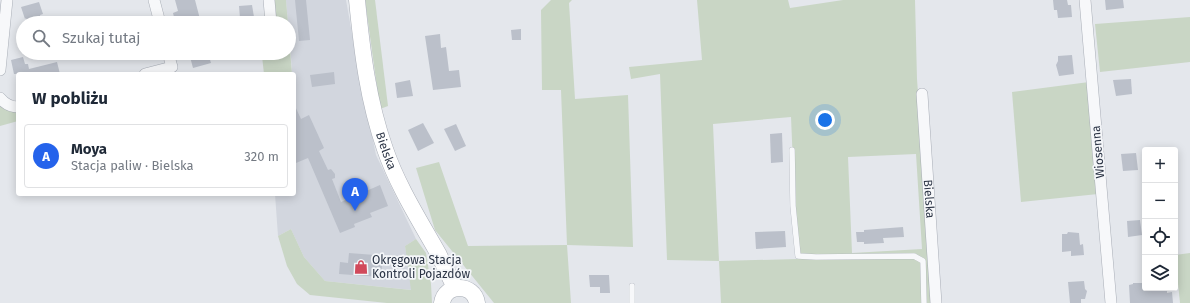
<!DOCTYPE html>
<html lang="pl">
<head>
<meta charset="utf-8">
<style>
  :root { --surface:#fff; --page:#f6f6f7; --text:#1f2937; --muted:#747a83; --line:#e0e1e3; --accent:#2563eb }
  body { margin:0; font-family:"Fira Sans",sans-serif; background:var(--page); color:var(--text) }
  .controls { position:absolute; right:12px; bottom:12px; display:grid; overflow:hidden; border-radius:4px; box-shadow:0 2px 10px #0003 }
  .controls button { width:36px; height:36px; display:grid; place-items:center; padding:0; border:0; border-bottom:1px solid var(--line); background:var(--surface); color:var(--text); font:20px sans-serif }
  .you { position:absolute; left:825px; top:120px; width:14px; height:14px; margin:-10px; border:3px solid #fff; border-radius:50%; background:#1a73e8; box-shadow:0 0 0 6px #1a73e833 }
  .badge { display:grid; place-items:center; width:26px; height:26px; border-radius:50%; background:var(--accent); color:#fff; font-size:13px; font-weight:700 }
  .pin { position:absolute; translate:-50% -33px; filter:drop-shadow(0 1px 2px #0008) }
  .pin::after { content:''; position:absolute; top:21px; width:14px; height:12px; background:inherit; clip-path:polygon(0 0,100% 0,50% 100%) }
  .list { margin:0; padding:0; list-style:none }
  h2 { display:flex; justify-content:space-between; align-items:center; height:52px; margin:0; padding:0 16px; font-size:17px }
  h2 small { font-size:13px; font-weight:400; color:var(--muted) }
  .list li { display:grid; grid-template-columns:26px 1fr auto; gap:12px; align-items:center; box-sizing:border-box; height:64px; margin:0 8px 8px; padding:0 8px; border:1px solid var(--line); border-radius:4px }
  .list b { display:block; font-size:15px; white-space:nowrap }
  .list p { margin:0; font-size:13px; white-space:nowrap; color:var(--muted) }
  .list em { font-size:13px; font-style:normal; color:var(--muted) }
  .icon { flex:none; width:22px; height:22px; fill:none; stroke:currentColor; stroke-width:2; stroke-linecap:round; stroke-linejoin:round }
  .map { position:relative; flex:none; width:1190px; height:303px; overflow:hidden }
  .search { position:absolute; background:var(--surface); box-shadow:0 2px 10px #0003; left:16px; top:16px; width:280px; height:44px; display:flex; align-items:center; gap:10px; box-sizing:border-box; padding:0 14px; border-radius:22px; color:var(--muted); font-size:15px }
  .panel { position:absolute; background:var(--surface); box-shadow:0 2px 10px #0003; left:16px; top:72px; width:280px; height:124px; border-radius:4px }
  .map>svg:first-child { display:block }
</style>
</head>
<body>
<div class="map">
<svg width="1190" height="303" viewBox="0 0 1190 303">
  <rect width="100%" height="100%" fill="#e4e7ec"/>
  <polygon fill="#d2d6de" points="286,0 346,0 356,56 376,155 416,239 405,246 412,290 325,281 304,257 291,229 278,236 275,194 294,194 294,74 292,74 289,23 288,23"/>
  <g fill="#c9d6c5" fill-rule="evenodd">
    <polygon points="273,0 286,0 288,23 275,23"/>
    <polygon points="365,0 375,0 388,106 380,109"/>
    <polygon points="551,0 572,0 569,3 575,99 628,95 633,247 567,245 571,303 494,303 435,230 416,168 439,162 468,246 567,245 561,90 542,90 541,10"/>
    <path d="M 697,0 L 788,0 L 790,8 L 843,0 L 915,0 L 917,79 L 933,303 L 721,303 L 719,261 L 667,260 L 660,74 L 631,79 L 629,67 L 702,60 ZM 791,117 L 797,259 L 719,261 L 713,124 ZM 916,154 L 922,249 L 852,253 L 848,157 Z"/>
    <polygon points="1190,17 1190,62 1100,72 1095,24"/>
    <polygon points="289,37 292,74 264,74 262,56 267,53 289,53"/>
    <polygon points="1089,82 1098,194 1021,202 1012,92"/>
    <polygon points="0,103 18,111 18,121 0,126"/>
    <polygon points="291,229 304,257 325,281 411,290 405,246 416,239 426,253 431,284 432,303 387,303 310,295 297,284 287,266 278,236"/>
    <polygon points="1190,253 1190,303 1180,303 1175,255"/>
  </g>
  <g fill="#bbc0ca">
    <polygon points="175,0 195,0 201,23 185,23 184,19 175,21 173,13 178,11"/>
    <polygon points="295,0 306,0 310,40 299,41"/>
    <polygon points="1053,0 1067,0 1068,5 1071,5 1072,17 1058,18 1057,10 1054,10"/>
    <polygon points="1105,0 1123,0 1124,8 1106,10"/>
    <polygon points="39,2 43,14 40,15 42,23 28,23 26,18 25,19 21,7"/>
    <polygon points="252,5 254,17 240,18 239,6"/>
    <polygon points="521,29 521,40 512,40 511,30"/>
    <polygon points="440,34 441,48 446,47 449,71 459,70 461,87 433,90 425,36"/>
    <polygon points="189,53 208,53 211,63 193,68"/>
    <polygon points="1072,55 1074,74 1059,76 1056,65 1058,61 1058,56"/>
    <polygon points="23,57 25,64 28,64 29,69 57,62 60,74 14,74 11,60"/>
    <polygon points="334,72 335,84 312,87 310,75"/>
    <polygon points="1131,79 1132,94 1116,96 1113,80"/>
    <polygon points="410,80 413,96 397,98 395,83"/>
    <polygon points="294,104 301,119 309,115 324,148 319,151 328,170 331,169 335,174 335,178 332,179 341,202 380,185 388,206 370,213 372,217 354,224 355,227 340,233 308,158 296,163 294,158"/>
    <polygon points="423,123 434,143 418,151 408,130"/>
    <polygon points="456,124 466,146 455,151 444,129"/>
    <polygon points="782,133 783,162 771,163 770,134"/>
    <polygon points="1136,153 1138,170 1123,171 1121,154"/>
    <polygon points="1140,220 1142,235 1128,237 1127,221"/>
    <polygon points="903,227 904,237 883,238 884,243 864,244 864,242 857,242 856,232 864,232 864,230"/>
    <polygon points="785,231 786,247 756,249 755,232"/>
    <polygon points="1068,232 1079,233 1080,245 1083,244 1084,255 1071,256 1071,251 1062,252 1062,234 1067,234"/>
    <polygon points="349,253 375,255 374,264 382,265 381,277 339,274 340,262 348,263"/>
    <polygon points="589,275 609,275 610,293 600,293 600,287 590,287"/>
    <polygon points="1084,281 1085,289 1087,291 1085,299 1081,299 1081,303 1070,303 1068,282"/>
    <polygon points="1133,283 1144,283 1145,288 1167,288 1167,293 1172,292 1173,303 1130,303 1129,285 1133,284"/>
  </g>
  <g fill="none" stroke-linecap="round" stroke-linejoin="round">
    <defs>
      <g id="lane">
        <polyline points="792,150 793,206 798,256 816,257 914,256 923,261 924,303"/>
        <polyline points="632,286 632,303"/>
      </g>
      <g id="street">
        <polyline points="154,0 160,23"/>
        <polyline points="269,0 271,23"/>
        <polyline points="1085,0 1111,303"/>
        <polyline points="0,70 7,0"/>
        <polyline points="145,74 172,67 168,53"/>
        <path id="s1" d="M 922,94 L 936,303"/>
        <path d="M 0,98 C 5,104 10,107 18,107"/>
      </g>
      <g id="secondary">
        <path id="s2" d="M 357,0 C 362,51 368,101 385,149 C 398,187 420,221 439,255 C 444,266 450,277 455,288"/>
        <path d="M 442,303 C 445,283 474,283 477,303"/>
      </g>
    </defs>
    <use href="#lane" stroke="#a9aeb7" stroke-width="6"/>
    <use href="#street" stroke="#a9aeb7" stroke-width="12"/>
    <use href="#secondary" stroke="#a9aeb7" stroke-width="17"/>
    <use href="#lane" stroke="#f7f8fa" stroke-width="5.5"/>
    <use href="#street" stroke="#f7f8fa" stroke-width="11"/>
    <use href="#secondary" stroke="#fff" stroke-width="16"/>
  </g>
  <defs>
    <symbol id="shop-bare" viewBox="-9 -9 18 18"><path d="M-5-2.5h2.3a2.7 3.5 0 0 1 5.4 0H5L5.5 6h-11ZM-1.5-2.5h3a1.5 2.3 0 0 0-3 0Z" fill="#d1495b" stroke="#f4f6f9" stroke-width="2.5" paint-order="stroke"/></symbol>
  </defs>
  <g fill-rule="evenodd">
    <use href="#shop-bare" x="351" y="257" width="20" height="20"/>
  </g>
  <g text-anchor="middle" stroke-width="3.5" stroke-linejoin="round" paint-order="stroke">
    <g font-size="12" fill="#2b3445" stroke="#f4f6f9">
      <text dy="4" stroke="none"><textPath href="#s2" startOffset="154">Bielska</textPath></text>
      <text transform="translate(1098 152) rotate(-95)" y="4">Wiosenna</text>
      <text dy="4" stroke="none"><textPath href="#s1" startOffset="105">Bielska</textPath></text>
    </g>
    <g font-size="12" fill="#2b3445" stroke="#f4f6f9" text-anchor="start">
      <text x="372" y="264">Okręgowa Stacja<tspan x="372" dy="14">Kontroli Pojazdów</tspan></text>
    </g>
  </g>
</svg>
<div class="controls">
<button>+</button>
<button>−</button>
<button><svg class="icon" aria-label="locate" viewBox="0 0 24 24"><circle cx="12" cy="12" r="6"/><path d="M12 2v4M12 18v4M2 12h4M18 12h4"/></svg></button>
<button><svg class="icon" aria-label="layers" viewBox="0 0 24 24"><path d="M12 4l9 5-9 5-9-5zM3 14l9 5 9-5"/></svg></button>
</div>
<div class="you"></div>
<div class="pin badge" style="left:355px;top:211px">A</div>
<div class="search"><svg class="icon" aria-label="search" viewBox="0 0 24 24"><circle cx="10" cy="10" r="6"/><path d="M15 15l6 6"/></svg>Szukaj tutaj</div>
<section class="panel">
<h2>W pobliżu<small></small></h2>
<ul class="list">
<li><span class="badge">A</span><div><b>Moya</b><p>Stacja paliw · Bielska</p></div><em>320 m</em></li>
</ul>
</section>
</div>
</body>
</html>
